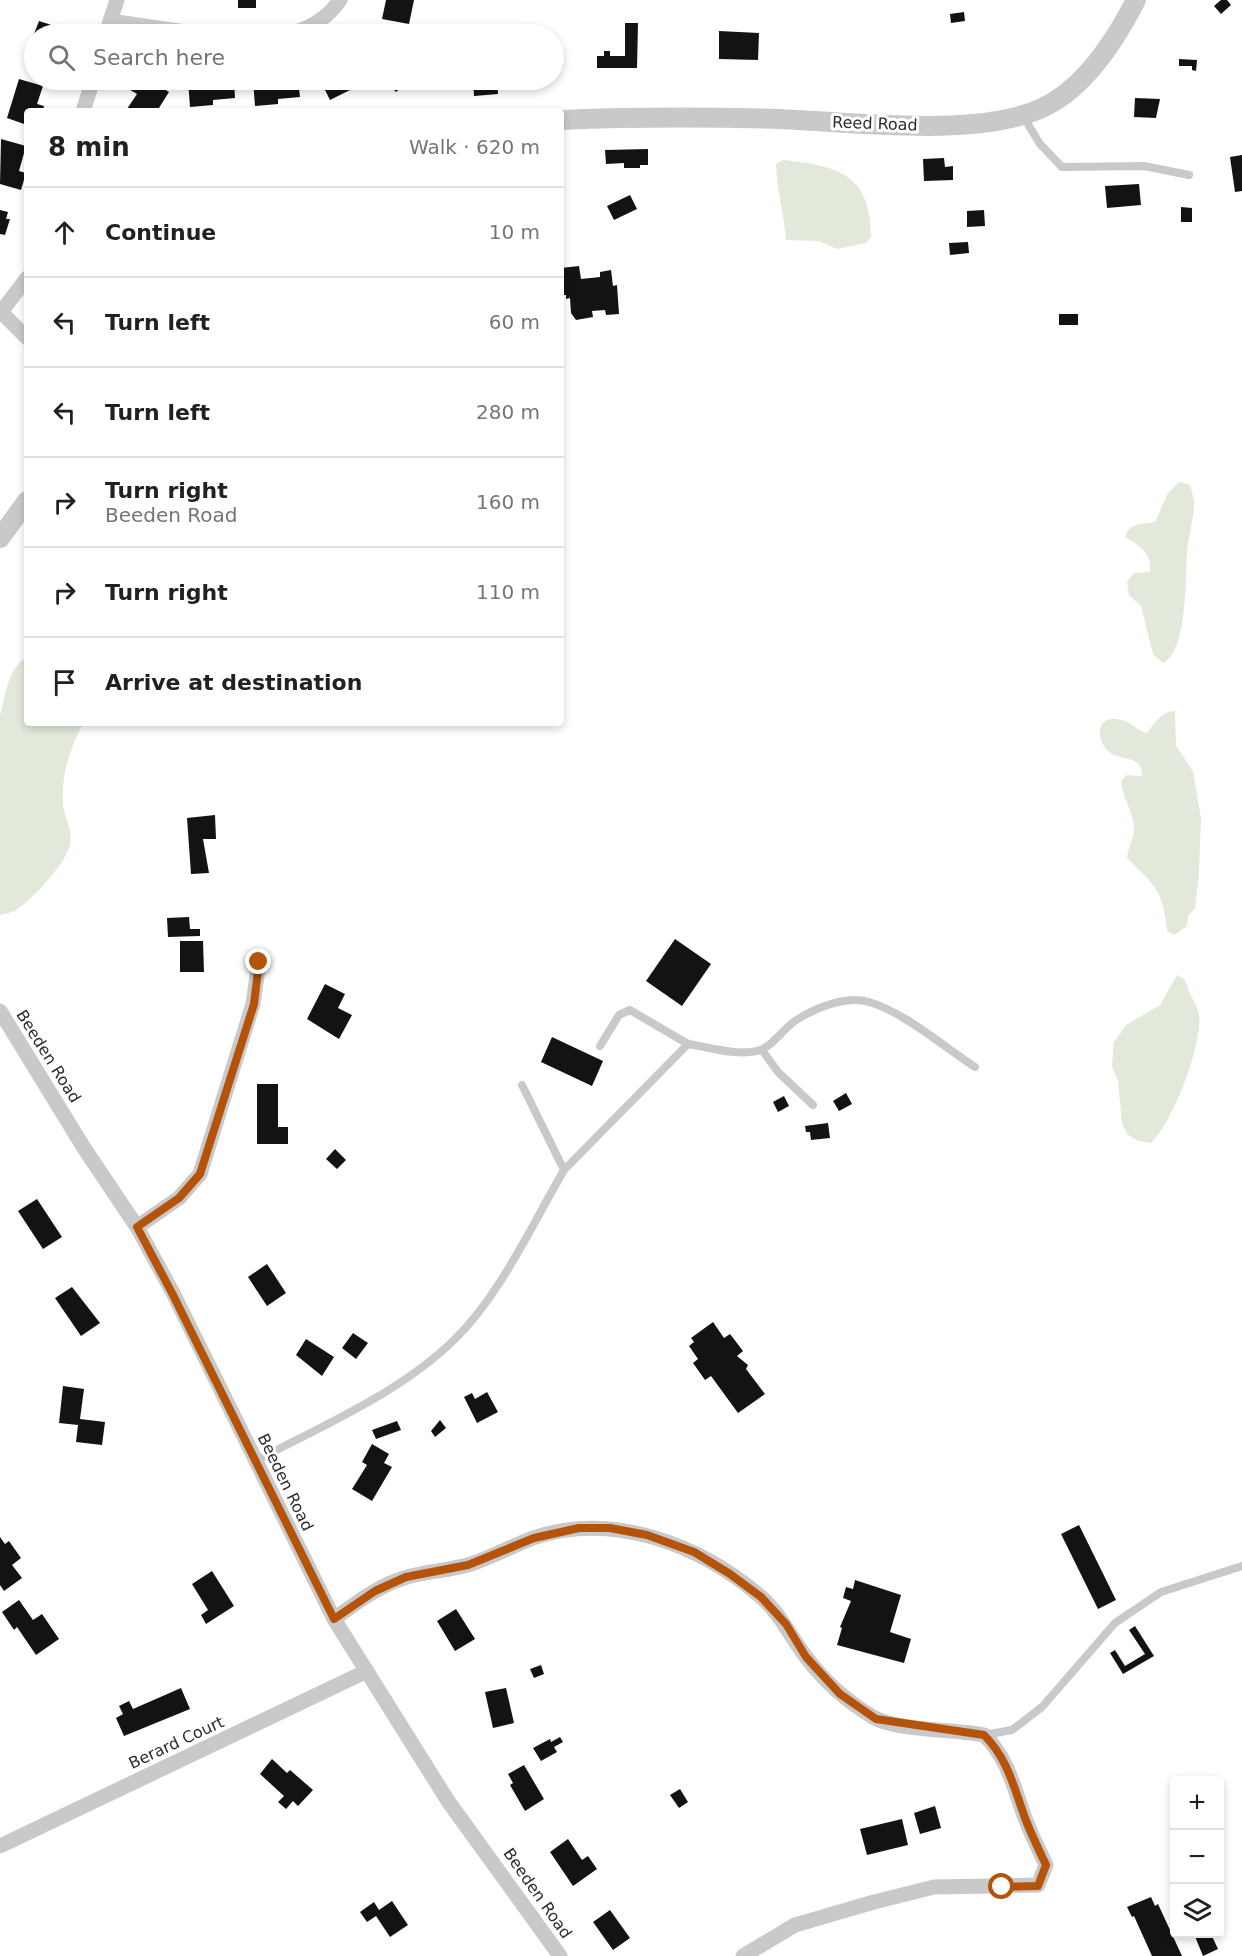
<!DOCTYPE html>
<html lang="en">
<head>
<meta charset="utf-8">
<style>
  :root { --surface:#fff; --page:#f6f6f6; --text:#202124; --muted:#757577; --line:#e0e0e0 }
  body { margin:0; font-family:"DejaVu Sans",sans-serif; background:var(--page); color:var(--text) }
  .controls { position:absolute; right:18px; bottom:18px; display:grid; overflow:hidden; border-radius:6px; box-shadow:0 3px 9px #0003 }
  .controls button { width:54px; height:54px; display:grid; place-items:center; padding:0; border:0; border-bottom:2px solid var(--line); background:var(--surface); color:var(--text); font:30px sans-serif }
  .stop { position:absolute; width:18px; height:18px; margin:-14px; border:4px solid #b45309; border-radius:50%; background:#fff }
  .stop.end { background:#b45309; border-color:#fff; box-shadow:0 2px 6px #0008 }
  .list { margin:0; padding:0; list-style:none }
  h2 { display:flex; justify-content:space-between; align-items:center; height:78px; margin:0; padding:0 24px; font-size:26px }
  h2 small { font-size:20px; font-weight:400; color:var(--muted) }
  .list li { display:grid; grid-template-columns:39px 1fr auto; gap:18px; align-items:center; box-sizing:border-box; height:90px; padding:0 24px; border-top:2px solid var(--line) }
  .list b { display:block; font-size:22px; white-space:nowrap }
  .list p { margin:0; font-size:20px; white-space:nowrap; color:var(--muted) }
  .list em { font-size:20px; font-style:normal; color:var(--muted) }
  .icon { flex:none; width:33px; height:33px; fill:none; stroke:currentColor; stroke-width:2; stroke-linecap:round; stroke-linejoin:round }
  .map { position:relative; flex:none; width:1242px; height:1956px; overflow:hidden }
  .search { position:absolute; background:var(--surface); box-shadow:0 3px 9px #0003; left:24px; top:24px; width:540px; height:66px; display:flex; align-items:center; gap:15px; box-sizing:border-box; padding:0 21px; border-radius:33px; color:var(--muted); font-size:22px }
  .panel { position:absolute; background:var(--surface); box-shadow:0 3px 9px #0003; left:24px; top:108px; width:540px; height:618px; border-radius:6px }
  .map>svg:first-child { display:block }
</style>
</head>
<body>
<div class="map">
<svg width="1242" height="1956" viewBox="0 0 1242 1956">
  <rect width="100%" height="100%" fill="#fff"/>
  <g fill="#e2e9da">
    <path d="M 783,160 C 837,166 871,173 871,237 L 866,243 L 837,249 L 819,241 L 786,240 C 784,214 777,191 776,164 Z"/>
    <path d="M 1179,482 L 1190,485 C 1191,490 1194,497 1194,503 C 1194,519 1188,536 1187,553 C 1185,577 1188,651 1163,663 L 1153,654 L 1141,606 L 1129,595 L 1127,582 L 1134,573 L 1150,572 C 1152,553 1140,546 1125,537 C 1129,523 1142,524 1155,522 L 1168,493 Z"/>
    <path d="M 27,657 L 27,723 L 83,723 C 70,749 61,774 63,803 C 64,818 73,829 70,844 C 67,862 30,903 14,911 C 10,913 4,914 0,915 L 0,715 C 6,695 7,668 27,657 Z"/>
    <path d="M 1175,711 L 1176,746 L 1193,771 L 1201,818 L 1199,873 L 1195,908 L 1188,916 L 1187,926 L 1175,935 L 1167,931 C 1163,890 1155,886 1127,858 C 1128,848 1134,838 1134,829 C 1134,812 1122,797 1121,781 L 1127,775 L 1142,776 C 1142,756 1126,761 1112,754 C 1102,749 1095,730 1104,722 C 1109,718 1116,719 1122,720 C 1131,721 1137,731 1147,733 C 1155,723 1160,712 1175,711 Z"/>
    <path d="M 1177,975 C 1185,979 1186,981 1188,989 C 1191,997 1197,1005 1199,1014 C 1203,1043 1173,1123 1151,1143 L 1138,1141 L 1127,1134 L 1122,1123 L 1118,1081 L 1112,1066 L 1114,1042 L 1126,1025 L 1160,1005 Z"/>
  </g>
  <g fill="#131313">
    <rect x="238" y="0" width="18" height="8"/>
    <polygon points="386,0 414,0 409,24 382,19"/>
    <polygon points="1221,0 1227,0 1231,5 1221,14 1214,6"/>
    <polygon points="964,12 965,21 951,23 950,14"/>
    <polygon points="39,21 67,30 66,34 34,34"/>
    <polygon points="625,23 638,23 637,68 597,68 597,56 604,56 604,51 610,51 610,56 625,56"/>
    <polygon points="719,31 759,33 758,60 719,59"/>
    <polygon points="1179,59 1197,60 1196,71 1192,70 1192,66 1179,66"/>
    <polygon points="19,79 43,86 37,104 44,106 43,111 27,111 27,125 7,118"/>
    <polygon points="133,80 149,80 169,92 157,111 127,109 137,94 127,88"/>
    <polygon points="188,80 234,80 235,98 213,100 213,105 190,107"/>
    <polygon points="253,80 298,80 300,97 278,99 278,104 255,106"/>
    <polygon points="320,80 365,80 366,82 330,100"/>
    <polygon points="385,80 410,80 396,92"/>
    <polygon points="473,80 497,80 498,94 474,96"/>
    <polygon points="1135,98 1160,99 1156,118 1134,117"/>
    <polygon points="1,139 26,146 19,171 26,173 21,190 0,184"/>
    <polygon points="648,149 648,165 640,165 640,168 624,168 624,163 606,164 605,150"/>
    <polygon points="1242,155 1242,191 1235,192 1230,157"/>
    <polygon points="944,158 945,167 953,166 953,180 924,181 923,159"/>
    <polygon points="1139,184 1141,205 1107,208 1105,186"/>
    <polygon points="630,195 637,209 614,220 607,206"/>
    <polygon points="1181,207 1192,208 1192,222 1181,222"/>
    <polygon points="0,210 8,212 6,219 10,219 5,235 0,234"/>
    <polygon points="984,210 985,226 967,227 967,211"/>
    <polygon points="968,242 969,253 950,255 949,243"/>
    <polygon points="579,266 581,279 600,277 600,272 611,270 613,286 617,285 619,314 606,315 605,310 592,311 593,317 576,320 571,313 570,298 566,299 566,295 563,295 561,268"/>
    <rect x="1059" y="314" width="19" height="11"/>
    <polygon points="215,815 216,839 203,839 209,873 191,874 187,818"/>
    <polygon points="189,917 190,929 200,929 200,936 168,937 167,918"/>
    <polygon points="675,939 711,964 682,1006 646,981"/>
    <polygon points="180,941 203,941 204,972 180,972"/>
    <polygon points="325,984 345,994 338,1008 352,1015 339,1039 307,1019"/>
    <polygon points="552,1037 603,1061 592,1086 541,1062"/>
    <polygon points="257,1084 278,1084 278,1127 288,1127 288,1144 257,1144"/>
    <polygon points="846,1093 852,1104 839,1111 833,1101"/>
    <polygon points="784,1096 789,1106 778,1112 773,1102"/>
    <polygon points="828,1123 830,1138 811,1140 810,1132 806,1132 805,1126"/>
    <polygon points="335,1149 346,1160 337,1169 326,1159"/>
    <polygon points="37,1199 62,1237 43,1249 18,1211"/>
    <polygon points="267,1264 286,1293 267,1306 248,1277"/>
    <polygon points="72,1287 100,1323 81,1336 55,1298"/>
    <polygon points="713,1322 724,1338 730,1334 743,1351 737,1356 748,1365 746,1369 765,1394 738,1413 711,1376 705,1380 693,1363 698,1359 689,1346 694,1342 691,1338"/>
    <polygon points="353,1333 368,1343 356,1359 342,1348"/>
    <polygon points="306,1339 334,1357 322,1376 296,1355"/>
    <polygon points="63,1386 84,1389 80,1419 105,1422 102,1445 76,1442 78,1425 59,1423"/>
    <polygon points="487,1392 498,1412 477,1423 464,1397 472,1393 475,1399"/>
    <polygon points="440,1420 446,1428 435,1437 431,1431"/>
    <polygon points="397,1421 401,1430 376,1439 372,1430"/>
    <polygon points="372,1444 389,1454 384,1463 392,1467 372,1501 352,1489 367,1465 362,1462"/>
    <polygon points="1079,1525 1116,1600 1098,1609 1061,1534"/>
    <polygon points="0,1537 5,1544 9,1541 21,1558 12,1565 22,1578 4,1591 0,1585"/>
    <polygon points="212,1571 234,1606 206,1624 201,1615 208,1610 192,1584"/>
    <polygon points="855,1580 901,1595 890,1632 911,1639 904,1663 837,1645 842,1628 840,1627 851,1601 843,1598 846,1587 853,1589"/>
    <polygon points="19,1600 33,1620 42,1614 59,1639 36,1655 17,1627 14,1630 2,1612"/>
    <polygon points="456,1609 475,1639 455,1651 437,1621"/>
    <polygon points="1135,1626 1154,1656 1123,1674 1110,1653 1115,1650 1125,1666 1145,1654 1129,1630"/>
    <polygon points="541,1665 544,1674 534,1678 530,1669"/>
    <polygon points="181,1688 190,1709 124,1736 116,1718 123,1714 119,1706 129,1701 133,1709"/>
    <polygon points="506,1688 514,1723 493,1728 485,1692"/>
    <polygon points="560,1737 563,1742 554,1747 557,1752 541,1761 533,1748 550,1739 551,1742"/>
    <polygon points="272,1759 287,1773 290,1770 313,1790 298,1806 293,1801 286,1809 278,1802 284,1796 260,1774"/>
    <polygon points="524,1765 544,1799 525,1811 510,1785 513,1783 508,1774"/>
    <polygon points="680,1789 688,1802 679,1808 670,1795"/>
    <polygon points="935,1806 941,1828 920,1834 914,1813"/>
    <polygon points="902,1819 908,1845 867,1855 860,1829"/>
    <polygon points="568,1839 582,1860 588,1856 597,1869 573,1886 550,1852"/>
    <polygon points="1151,1897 1155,1906 1158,1904 1182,1956 1152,1956 1134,1916 1132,1917 1127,1907"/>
    <polygon points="392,1901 408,1925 390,1937 376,1916 367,1922 360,1912 374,1902 379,1910"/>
    <polygon points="610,1910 630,1938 613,1950 593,1922"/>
    <polygon points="1194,1934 1211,1934 1218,1949 1203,1956"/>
  </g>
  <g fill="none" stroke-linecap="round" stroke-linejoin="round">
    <g stroke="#c9c9c9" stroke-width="8">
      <polyline points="1023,116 1040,144 1062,167 1144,166 1189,175"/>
      <path d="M 688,1044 C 709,1047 739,1057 760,1050 C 773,1046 784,1028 795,1021 C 814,1008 847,995 869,1002 C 904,1012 944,1047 975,1067"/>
      <polyline points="762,1050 778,1072 813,1105"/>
      <polyline points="564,1170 688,1044 630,1010 619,1015 600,1046"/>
      <path d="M 256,1461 C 321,1426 402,1392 455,1339 C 500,1295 532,1225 564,1170 L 522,1085"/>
      <polyline points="984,1735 1012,1730 1042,1707 1115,1623 1161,1592 1242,1566"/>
    </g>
    <g stroke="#c9c9c9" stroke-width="15">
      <polyline points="110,21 199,34"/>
      <polyline points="106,34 117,0"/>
      <path d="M 288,34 C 310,29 327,19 340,0"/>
      <polyline points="83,111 93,80"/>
      <polyline points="0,311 27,338"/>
      <polyline points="1,312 27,278"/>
      <polyline points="0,1011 84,1148 137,1227 173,1293 334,1619 448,1801 560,1956"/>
      <polyline points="137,1227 179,1198 200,1174 253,1004 259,962"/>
      <path d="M 334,1619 C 356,1603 378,1586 404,1578 C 425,1571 449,1571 471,1564 C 492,1557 512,1546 533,1538 C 612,1511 699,1544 760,1596 C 780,1613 790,1636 806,1657 C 824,1681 848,1702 873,1717 C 896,1731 955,1729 984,1735 C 1008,1758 1014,1788 1025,1818 C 1031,1834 1039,1850 1046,1865 L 1038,1885 L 934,1887 L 874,1902 L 795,1925 L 743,1956"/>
      <polyline points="0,1846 367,1671"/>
    </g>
    <g stroke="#c9c9c9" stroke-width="20">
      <path d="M 561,120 C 634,117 707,117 780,119 C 851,122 978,138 1042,108 C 1084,89 1115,41 1136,0"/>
      <polyline points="0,538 27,501"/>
    </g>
  </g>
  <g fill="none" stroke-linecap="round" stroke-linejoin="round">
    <path stroke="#b45309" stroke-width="8" d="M 259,962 L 254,1004 L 200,1174 L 179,1198 L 137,1227 L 172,1293 L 334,1619 L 375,1591 L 406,1577 L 468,1565 L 534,1538 L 579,1528 L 610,1528 L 647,1535 L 694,1552 L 730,1574 L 761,1597 L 786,1624 L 806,1657 L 840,1694 L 876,1719 L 984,1735 C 1008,1759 1014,1788 1025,1818 C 1031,1834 1039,1850 1046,1865 L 1038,1886 L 1002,1887"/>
  </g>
  <g text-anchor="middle" stroke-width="6" stroke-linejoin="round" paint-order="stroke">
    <g font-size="16" fill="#2c2c2c" stroke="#fff">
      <text transform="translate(875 123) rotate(2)" y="6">Reed Road</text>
      <text transform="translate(49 1056) rotate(58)" y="6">Beeden Road</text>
      <text transform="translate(286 1482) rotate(64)" y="6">Beeden Road</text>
      <text transform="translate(176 1742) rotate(-25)" y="6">Berard Court</text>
      <text transform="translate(538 1893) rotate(55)" y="6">Beeden Road</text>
    </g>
  </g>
</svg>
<div class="controls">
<button>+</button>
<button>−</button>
<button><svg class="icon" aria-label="layers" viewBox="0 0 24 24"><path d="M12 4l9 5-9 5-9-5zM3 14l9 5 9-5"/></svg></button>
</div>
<div class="stop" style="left:1002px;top:1887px"></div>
<div class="stop end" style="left:259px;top:962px"></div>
<div class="search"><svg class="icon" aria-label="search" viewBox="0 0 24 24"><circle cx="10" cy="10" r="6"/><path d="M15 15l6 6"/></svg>Search here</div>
<section class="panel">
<h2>8 min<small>Walk · 620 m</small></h2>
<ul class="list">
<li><svg class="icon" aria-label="ahead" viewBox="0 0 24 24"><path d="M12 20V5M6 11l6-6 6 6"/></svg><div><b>Continue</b></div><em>10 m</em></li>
<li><svg class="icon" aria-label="left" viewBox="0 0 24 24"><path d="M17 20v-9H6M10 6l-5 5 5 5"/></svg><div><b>Turn left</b></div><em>60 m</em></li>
<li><svg class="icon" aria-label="left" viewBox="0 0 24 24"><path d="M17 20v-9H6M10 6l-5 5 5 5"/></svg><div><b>Turn left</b></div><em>280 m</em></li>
<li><svg class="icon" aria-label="right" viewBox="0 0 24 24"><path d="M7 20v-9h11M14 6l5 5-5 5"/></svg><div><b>Turn right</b><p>Beeden Road</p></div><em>160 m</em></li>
<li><svg class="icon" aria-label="right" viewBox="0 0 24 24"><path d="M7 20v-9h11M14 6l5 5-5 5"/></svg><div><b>Turn right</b></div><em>110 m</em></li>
<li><svg class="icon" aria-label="arrive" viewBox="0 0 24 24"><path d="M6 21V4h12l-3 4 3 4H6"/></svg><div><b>Arrive at destination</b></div></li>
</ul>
</section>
</div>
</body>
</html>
